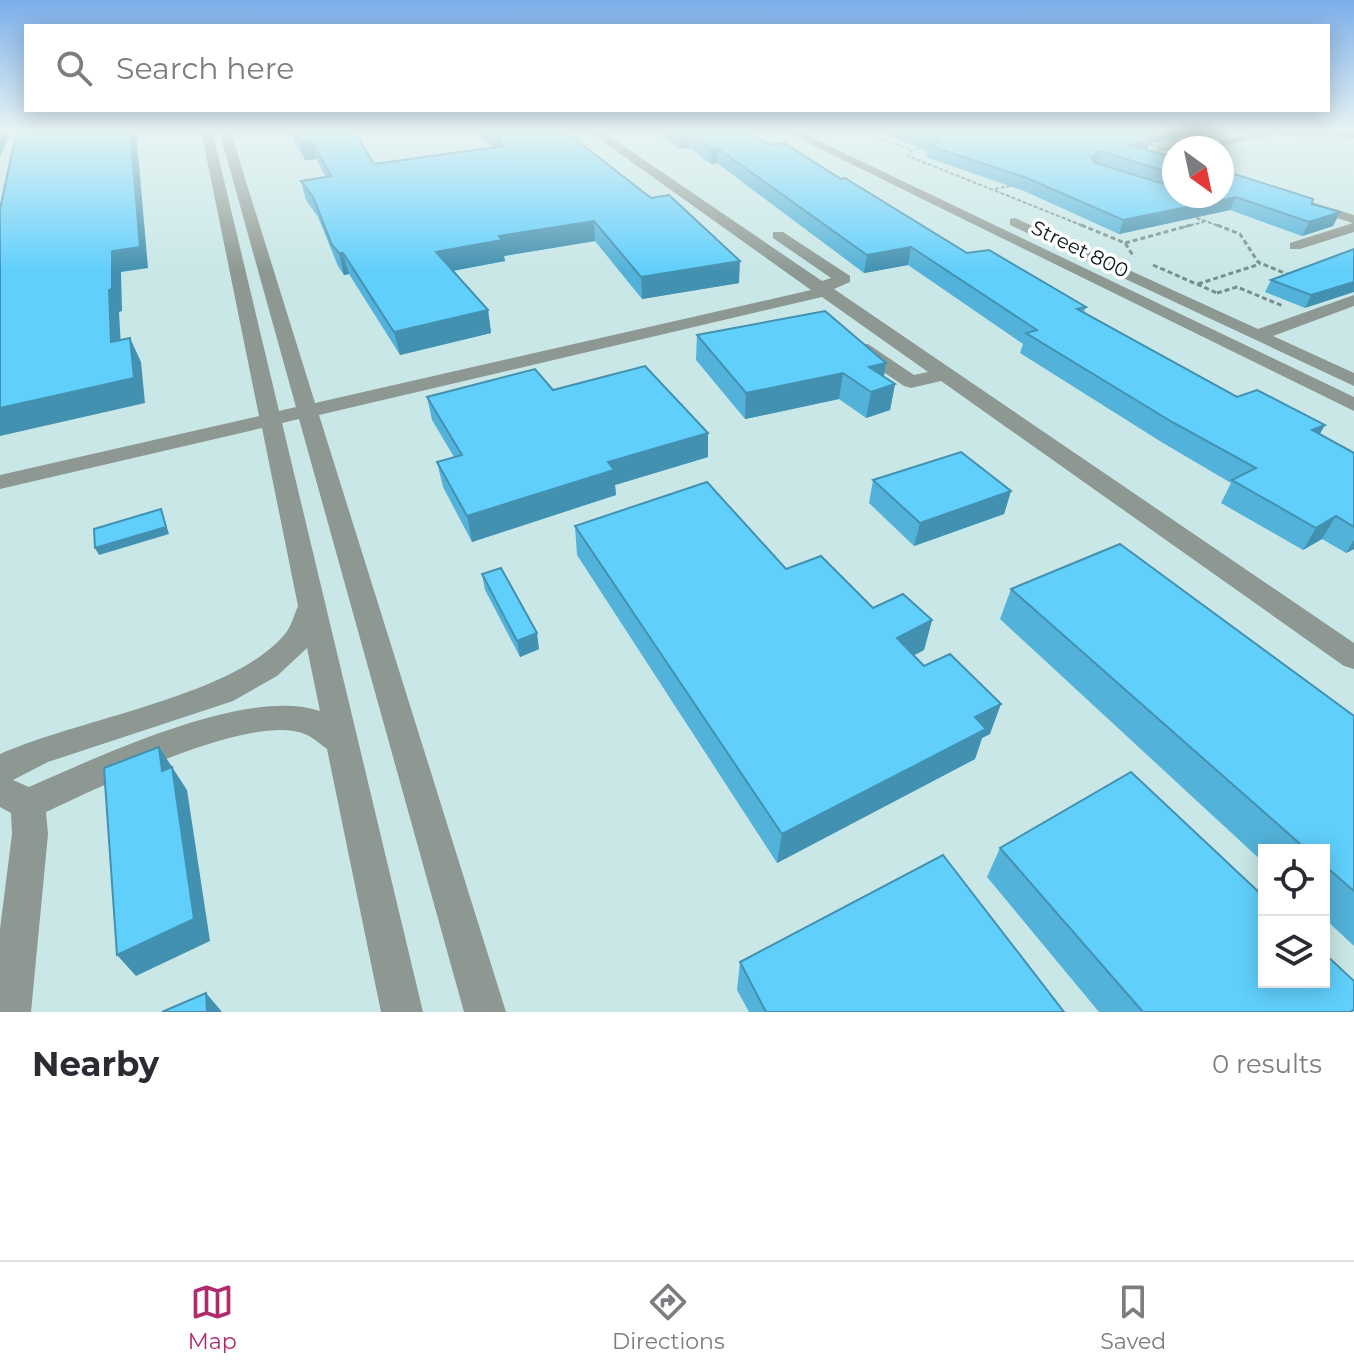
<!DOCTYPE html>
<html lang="en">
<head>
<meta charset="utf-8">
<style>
  :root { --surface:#fff; --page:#f2f2f3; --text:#2b2b33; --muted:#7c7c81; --line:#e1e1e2; --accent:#b12a6d }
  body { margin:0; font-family:Montserrat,sans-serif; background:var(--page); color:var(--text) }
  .controls { position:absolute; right:24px; bottom:24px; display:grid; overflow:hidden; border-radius:0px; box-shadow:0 4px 20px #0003 }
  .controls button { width:72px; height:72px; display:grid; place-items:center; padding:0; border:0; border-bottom:2px solid var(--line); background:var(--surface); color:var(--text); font:40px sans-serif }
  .compass { position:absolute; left:1162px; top:136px; width:72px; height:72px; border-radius:50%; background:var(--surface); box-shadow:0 4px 20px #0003; rotate:147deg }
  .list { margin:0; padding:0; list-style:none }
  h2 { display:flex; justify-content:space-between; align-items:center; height:104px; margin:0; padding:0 32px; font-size:34px }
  h2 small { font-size:26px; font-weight:400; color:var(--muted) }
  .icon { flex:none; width:44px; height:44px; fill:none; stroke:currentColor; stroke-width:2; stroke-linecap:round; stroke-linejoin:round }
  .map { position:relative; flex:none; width:1354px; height:1012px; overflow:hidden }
  .search { position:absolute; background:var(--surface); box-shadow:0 4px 20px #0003; left:24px; right:24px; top:24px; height:88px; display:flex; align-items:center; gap:20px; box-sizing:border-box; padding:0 28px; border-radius:0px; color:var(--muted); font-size:30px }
  .sheet { height:248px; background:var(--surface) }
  nav { display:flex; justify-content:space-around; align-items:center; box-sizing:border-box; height:112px; border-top:2px solid var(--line); background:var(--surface); font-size:22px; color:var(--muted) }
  nav a { display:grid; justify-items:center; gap:4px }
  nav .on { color:var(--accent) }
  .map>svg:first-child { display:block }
</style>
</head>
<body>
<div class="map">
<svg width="1354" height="1012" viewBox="0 0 1354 1012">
  <rect width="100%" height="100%" fill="#c9e7e7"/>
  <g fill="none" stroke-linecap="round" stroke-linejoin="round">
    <g stroke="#788e8e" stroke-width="2" stroke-dasharray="4 2" stroke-linecap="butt">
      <polyline points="901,130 875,136 912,150"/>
      <polyline points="1145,143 1164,148"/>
      <polyline points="925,147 912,150 908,156 1086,227"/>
      <polyline points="1152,152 1178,146"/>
      <polyline points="995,189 1014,185"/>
      <polyline points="1191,216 1222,227"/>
      <polyline points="1184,227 1204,222"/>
    </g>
    <g stroke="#788e8e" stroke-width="3" stroke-dasharray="5 3" stroke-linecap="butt">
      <polyline points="1081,225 1125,243 1134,257"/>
      <polyline points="1217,225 1240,234 1258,262 1289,275"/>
      <polyline points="1125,243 1191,225"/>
      <polyline points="1153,265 1217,293"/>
      <polyline points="1198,284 1260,264"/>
      <polyline points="1217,293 1237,287 1283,306"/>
    </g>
    <g fill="#8e9893" fill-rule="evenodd">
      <path d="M 201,130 L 212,130 L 279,411 L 296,407 L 219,130 L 230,130 L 315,403 L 811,290 L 587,130 L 600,130 L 822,281 L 831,278 L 773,238 L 773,232 L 783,232 L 850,276 L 850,282 L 834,289 L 1354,643 L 1354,669 L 1344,666 L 941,381 L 911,388 L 904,386 L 854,352 L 852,348 L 854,344 L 868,344 L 914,375 L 928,372 L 822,297 L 319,415 L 506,1012 L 464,1012 L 299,419 L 282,423 L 423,1012 L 381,1012 L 327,749 C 321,745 314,738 307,735 C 253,710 99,788 46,812 L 48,834 L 31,1012 L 0,1012 L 0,929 L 12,834 L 11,813 L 0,807 L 0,754 C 77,719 234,696 285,634 C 291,627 294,615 298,606 L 262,428 L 0,489 L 0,475 L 259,416 ZM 307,648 L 320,711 C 247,686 98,757 29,787 L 13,780 L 48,762 L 233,701 L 277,676 Z"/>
      <polygon points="782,130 796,130 1354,397 1354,411"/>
      <polygon points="1268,130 1354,132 1354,138 1272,135 1211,148 1188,148"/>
      <polygon points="1308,201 1354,215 1354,232 1300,249 1290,249 1290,243 1353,223 1303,208 1303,202"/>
      <polygon points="1015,218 1258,329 1354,295 1354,306 1273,336 1354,373 1354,386 1010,225 1010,219"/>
    </g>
  </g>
  <g fill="#53b2d9" fill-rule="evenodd">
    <polygon points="288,130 363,130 363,131 354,132 374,164 492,147 472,130 560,130 739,283 642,299 595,241 504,256 505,261 453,271 488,310 491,333 400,355 349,274 344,275 338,266 318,217 306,200 301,181 326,177 316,159 305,160"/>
    <polygon points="654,130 745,130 770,145 841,179 967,253 1086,307 1084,312 1237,397 1320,434 1354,453 1354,549 1346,553 1322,539 1303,550 1221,503 1231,483 1163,443 1020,353 1023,344 908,265 864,273 717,163 711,164 690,148 679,149"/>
    <path d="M 891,130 L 1184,130 L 1182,136 L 1149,144 L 1147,150 L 1174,157 L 1174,196 L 1222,196 L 1312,204 L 1340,212 L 1333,226 L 1302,236 L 1230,210 L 1119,234 L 1024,191 L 926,157 L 927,151 L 890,137 ZM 1097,163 L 1173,188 L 1096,164 Z"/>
    <polygon points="1354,249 1305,308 1265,292 1271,280"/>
    <polygon points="697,335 886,363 884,377 895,384 890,410 866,418 839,399 745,419 696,360"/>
    <polygon points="553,390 708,433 708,457 615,485 616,495 472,542 443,487 437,462 454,457 432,420 427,397"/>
    <polygon points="873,480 1011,491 1004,514 914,546 869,503"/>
    <polygon points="575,526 786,569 873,608 932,620 924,650 914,655 990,734 982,738 975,759 777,863 577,555"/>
    <polygon points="482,574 539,649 520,657 485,590"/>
    <polygon points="1011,589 1354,716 1354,946 1324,918 1324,850 1264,850 1264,863 1000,619"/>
    <polygon points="1000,848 1351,1012 1099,1012 987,877"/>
    <polygon points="740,962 1064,1012 749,1012 737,990"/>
  </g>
  <g fill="#4391b0">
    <polygon points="0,130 12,130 0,157"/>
    <polygon points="130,130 136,130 148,268 121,272 122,311 119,312 122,366 111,342 109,290 112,251"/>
    <polygon points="348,130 363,130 363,131 348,133"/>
    <polygon points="1165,130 1184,130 1182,136 1149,144 1146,152 1128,145 1143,135"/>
    <polygon points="690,134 690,148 679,149 679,135"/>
    <polygon points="312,141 316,159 305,160 301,143"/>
    <polygon points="717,148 717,163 711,164 711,149"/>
    <polygon points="1101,151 1097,163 1087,169 1091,157"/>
    <polygon points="1236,197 1230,210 1119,234 1123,220"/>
    <polygon points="1340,212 1333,226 1302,236 1309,222"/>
    <polygon points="594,221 595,241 504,256 505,261 440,273 436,252 499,236"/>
    <polygon points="911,247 908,265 864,273 867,255"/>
    <polygon points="339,253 343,253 349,274 344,275"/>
    <polygon points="740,261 739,283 642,299 641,277"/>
    <polygon points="1354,282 1354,292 1305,308 1311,295"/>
    <polygon points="488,310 491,333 400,355 394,332"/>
    <polygon points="130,338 141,362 145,403 0,436 0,408"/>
    <polygon points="886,363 882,388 895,384 890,410 866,418 871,392 869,367"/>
    <polygon points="843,373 839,399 745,419 746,393"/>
    <polygon points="1325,425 1313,446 1312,430"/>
    <polygon points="708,433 708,457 615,485 616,495 472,542 467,516 608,462"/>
    <polygon points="1011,491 1004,514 914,546 920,523"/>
    <polygon points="161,509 169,534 99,555 95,548"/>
    <polygon points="1336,516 1322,539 1303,550 1316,528"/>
    <polygon points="1354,540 1354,549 1346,553"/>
    <polygon points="932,620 924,650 890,668 897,638"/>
    <polygon points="537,633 539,649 520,657 517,641"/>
    <polygon points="1001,704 990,734 982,738 975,759 777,863 782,834 975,717"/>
    <polygon points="159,747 187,790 210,941 136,976 117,955 162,771"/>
    <polygon points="206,993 222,1012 207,1012"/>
  </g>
  <g fill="#60cffc" stroke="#4391b0" stroke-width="2">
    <polygon points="17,130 130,130 140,247 112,251 112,289 109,290 111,342 130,338 134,378 0,408 0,209"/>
    <polygon points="293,130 353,130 374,164 504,146 497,140 501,139 489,130 560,130 579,142 651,198 669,195 740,261 641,277 594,221 499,236 502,240 436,252 488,310 394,332 343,253 339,253 332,245 313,197 301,181 331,176 312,141 301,143"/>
    <polygon points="671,130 745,130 770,145 784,143 841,179 845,178 967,253 989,250 1086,307 1077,309 1237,397 1257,390 1325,425 1312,430 1354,453 1354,527 1336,516 1316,528 1232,480 1256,468 1172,422 1026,333 1037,330 911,247 867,255 717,148 711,149 690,134 679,135"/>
    <polygon points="904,130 1165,130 1143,135 1150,140 1128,145 1174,157 1174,174 1101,151 1091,157 1095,163 1174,187 1174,196 1222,196 1222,170 1313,199 1312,204 1340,212 1309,222 1236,197 1123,220 1027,178 928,145 939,142"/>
    <polygon points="1354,249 1354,282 1311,295 1271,280"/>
    <polygon points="825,311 886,363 869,367 895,384 871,392 843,373 746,393 697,335"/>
    <polygon points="645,366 708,433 608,462 614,470 467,516 437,462 462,455 427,397 535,369 553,390"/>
    <polygon points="961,452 1011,491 920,523 873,480"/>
    <polygon points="707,482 786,569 821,556 873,608 903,594 932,620 897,638 924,666 950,654 1001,704 975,717 986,729 782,834 575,526"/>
    <polygon points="161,509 166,527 95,548 94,529"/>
    <polygon points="1120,544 1354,716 1354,891 1324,865 1324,850 1307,850 1011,589"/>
    <polygon points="501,568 537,633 517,641 482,574"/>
    <polygon points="159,747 162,771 172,767 194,919 117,955 104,768"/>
    <polygon points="1131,772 1264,897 1264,982 1324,982 1324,953 1354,981 1354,1009 1351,1012 1143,1012 1000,848"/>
    <polygon points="943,855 1064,1012 766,1012 740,962"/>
    <polygon points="206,993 207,1012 162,1012"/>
  </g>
  <linearGradient id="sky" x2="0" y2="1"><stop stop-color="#7baeea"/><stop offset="0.48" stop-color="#e7f4f4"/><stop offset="1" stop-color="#e7f4f4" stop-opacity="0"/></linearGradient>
  <rect width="1354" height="271" fill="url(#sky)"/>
  <g text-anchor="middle" stroke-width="7" stroke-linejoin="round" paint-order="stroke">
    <g font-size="20" fill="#0a1515" stroke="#fff">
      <text transform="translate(1080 249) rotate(26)" y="7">Street 800</text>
    </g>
  </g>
</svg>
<div class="controls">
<button><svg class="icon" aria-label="locate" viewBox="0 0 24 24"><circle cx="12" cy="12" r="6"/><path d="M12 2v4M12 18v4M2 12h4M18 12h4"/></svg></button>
<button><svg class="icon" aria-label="layers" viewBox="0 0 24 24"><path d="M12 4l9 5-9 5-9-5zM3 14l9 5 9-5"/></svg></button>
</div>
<svg class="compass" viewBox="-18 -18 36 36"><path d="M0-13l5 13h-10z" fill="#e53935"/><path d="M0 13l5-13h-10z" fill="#7c7c81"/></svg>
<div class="search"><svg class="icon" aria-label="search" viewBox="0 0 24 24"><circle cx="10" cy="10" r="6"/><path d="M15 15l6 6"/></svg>Search here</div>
</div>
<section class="sheet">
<h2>Nearby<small>0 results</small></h2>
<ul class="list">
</ul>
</section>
<nav>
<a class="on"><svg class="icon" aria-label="map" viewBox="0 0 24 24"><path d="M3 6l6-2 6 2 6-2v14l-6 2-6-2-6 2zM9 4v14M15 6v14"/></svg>Map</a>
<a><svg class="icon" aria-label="directions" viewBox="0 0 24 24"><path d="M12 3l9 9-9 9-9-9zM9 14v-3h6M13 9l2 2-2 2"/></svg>Directions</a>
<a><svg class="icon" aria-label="saved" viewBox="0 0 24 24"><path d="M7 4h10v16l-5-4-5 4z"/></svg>Saved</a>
</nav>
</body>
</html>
